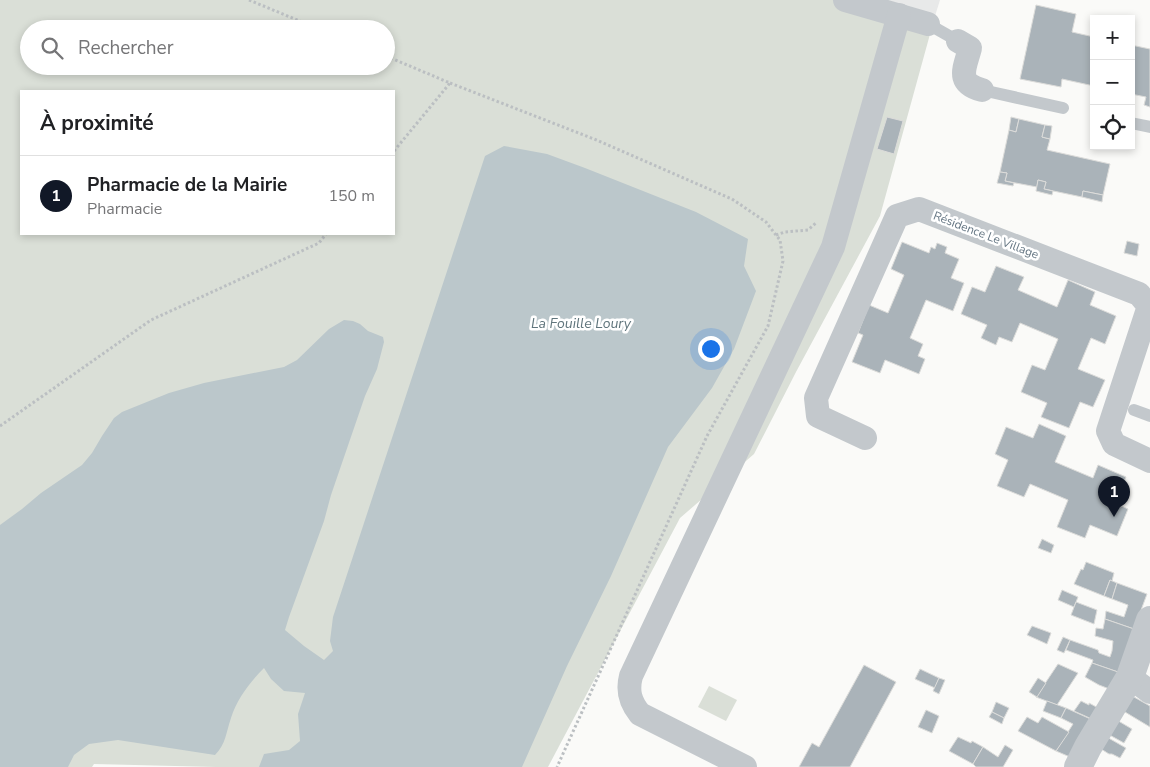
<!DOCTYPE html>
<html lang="fr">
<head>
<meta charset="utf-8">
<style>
  :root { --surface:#fff; --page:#f2f2f2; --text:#202124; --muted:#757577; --line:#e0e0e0; --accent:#111827 }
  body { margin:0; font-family:"Nunito Sans",sans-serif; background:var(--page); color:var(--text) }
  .controls { position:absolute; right:15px; top:15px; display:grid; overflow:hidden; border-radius:0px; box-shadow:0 2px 8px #0003 }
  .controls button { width:45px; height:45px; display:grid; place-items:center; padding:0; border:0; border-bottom:1px solid var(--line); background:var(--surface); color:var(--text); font:25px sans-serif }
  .you { position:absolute; left:710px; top:348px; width:18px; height:18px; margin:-12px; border:4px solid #fff; border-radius:50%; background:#1a73e8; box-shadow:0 0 0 8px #1a73e833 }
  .badge { display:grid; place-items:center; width:32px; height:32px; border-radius:50%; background:var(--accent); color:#fff; font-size:16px; font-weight:700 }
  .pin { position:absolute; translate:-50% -41px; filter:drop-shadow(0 1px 2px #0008) }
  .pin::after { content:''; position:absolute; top:26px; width:18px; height:15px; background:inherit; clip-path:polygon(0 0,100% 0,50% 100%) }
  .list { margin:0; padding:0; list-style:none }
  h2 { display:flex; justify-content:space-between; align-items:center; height:65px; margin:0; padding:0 20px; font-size:21px }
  h2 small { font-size:16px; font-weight:400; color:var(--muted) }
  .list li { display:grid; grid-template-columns:32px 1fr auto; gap:15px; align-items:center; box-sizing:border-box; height:80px; padding:0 20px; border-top:1px solid var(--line) }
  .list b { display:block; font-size:19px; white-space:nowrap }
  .list p { margin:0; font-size:16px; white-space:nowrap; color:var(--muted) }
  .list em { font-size:16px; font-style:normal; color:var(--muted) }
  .icon { flex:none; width:28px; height:28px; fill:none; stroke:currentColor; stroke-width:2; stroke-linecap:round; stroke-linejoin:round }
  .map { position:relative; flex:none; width:1150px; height:767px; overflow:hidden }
  .search { position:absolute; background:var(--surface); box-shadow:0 2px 8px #0003; left:20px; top:20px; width:375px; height:55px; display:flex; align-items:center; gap:12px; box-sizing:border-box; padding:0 18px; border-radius:28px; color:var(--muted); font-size:19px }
  .panel { position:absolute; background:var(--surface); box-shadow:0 2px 8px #0003; left:20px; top:90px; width:375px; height:145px; border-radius:0px }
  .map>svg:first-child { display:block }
</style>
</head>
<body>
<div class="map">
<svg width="1150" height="767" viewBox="0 0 1150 767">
  <rect width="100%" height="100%" fill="#fafaf8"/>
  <polygon fill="#e8e9e9" points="877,0 940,0 935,16"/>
  <g fill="#dadfd7" fill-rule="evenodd">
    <path d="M 0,0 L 877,0 L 935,16 L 880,216 L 796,372 L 754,454 L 680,518 L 548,767 L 216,767 L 94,764 L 92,767 L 0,767 ZM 29,29 L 386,29 L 386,66 L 29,66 ZM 21,91 L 394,91 L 394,234 L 21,234 Z"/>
    <polygon points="709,686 737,700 726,721 698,707"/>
  </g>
  <path fill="#bbc7cb" d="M 504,146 L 547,154 L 585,168 L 696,212 L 748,239 L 744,266 L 756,291 L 734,349 L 712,388 L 668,447 L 611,576 L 567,666 L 522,767 L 259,767 L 264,754 L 289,750 L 300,741 L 298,714 L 305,693 L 284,691 L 271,679 L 264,668 C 250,682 237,699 231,718 C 226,732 226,744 215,755 L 118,740 L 89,744 L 74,755 L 68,767 L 0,767 L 0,525 L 22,509 L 41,493 L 82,465 L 92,453 L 102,436 L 114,418 L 122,412 L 169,393 L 204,383 L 284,367 L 297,360 L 329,329 L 344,320 L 353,321 L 360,324 L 368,331 L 383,337 L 384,342 L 377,369 L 365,396 L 331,495 L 324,521 L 289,617 L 285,630 L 304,646 L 324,660 L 333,651 L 330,641 L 333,617 L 485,156 Z"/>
  <g fill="#aab3b9" stroke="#dcdcda">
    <polygon points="1036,5 1076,14 1072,32 1094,37 1094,86 1062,79 1061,87 1020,79"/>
    <polygon points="1131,45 1150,49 1150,107 1144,105 1146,97 1131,94"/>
    <polygon points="887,117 903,121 894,154 877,149"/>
    <polygon points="1011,117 1019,119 1016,132 1009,130"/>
    <polygon points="1019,119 1045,125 1042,137 1050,139 1047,150 1110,164 1103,195 1083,191 1082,197 1044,189 1046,182 1038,180 1037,187 1005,181 1007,173 1000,172 1009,130 1016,132"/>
    <polygon points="1045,125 1052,126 1050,139 1042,137"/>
    <polygon points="1000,172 1007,173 1005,181 1014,183 1013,186 997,183"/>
    <polygon points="1038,180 1046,182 1044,189 1053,191 1052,195 1036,191"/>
    <polygon points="1083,191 1103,195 1102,202 1082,197"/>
    <polygon points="1127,241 1139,244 1137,256 1124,253"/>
    <polygon points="902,242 929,253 931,247 935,249 937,243 947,247 945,253 959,259 951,278 964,283 953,311 926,300 910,338 923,344 918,356 925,359 919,374 885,360 880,373 852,362 863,335 858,333 869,305 888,313 904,275 891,269"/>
    <polygon points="996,266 1024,277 1018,290 1057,307 1068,280 1095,292 1090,305 1116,316 1105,344 1091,338 1078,369 1105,380 1093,407 1080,402 1069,428 1041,417 1047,403 1021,392 1032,365 1045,370 1058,339 1020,323 1012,342 999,337 996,345 981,338 987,325 961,314 972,287 985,292"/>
    <polygon points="1039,424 1066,436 1055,462 1093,478 1098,465 1126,477 1115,503 1128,509 1117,536 1090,525 1085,538 1057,527 1068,500 1030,484 1024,497 997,486 1008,460 995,454 1006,427 1033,438"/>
    <polygon points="1042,539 1054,545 1051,553 1038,548"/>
    <polygon points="1086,562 1114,573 1112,581 1110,580 1104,596 1074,584 1081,569 1083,570"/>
    <polygon points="1110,580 1117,583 1112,599 1104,596"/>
    <polygon points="1117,583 1147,594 1134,629 1105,619 1106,611 1124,617 1128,605 1112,599"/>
    <polygon points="1062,590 1078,597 1074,607 1058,600"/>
    <polygon points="1076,602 1097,610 1094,624 1071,615"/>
    <polygon points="1105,619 1134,629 1121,673 1092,663 1093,660 1066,650 1070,640 1098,650 1099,653 1110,657 1112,651 1113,641 1095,636 1096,628 1103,629"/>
    <polygon points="1032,626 1051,633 1047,644 1027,635"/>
    <polygon points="1063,637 1070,640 1064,653 1057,650"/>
    <polygon points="1092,663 1121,673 1112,690 1099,685 1085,677"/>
    <polygon points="1058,664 1078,673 1057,705 1036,697"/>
    <polygon points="864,665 896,682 850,767 799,767 812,743 819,747"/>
    <polygon points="920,669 939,678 935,688 915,679"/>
    <polygon points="939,678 945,680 939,694 933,691"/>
    <polygon points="1038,678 1046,683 1037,697 1029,692"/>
    <polygon points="1134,697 1150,706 1150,727 1120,709"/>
    <polygon points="1047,701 1066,708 1061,718 1043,711"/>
    <polygon points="1081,701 1089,705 1089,703 1100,709 1094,720 1074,711"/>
    <polygon points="996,702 1009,708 1004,718 992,712"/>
    <polygon points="1066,708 1095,721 1070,757 1056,751 1073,724 1061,718"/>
    <polygon points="926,710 939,716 932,733 918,727"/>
    <polygon points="992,712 1004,718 1002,724 989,717"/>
    <polygon points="1027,717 1038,723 1042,717 1069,732 1056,751 1018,731"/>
    <polygon points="1115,719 1132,729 1124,743 1106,733"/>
    <polygon points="1105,736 1126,748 1120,758 1112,754 1109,754 1098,747"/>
    <polygon points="958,737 971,743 972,741 983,747 973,764 949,751"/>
    <polygon points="1005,745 1013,750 1003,767 976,767 973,764 983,747 998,757"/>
  </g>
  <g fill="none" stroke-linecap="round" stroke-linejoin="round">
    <g stroke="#bbbfc2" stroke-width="3" stroke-dasharray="2.5 2.5" stroke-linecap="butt">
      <polyline points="249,0 319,29"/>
      <polyline points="386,56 450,83 394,151"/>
      <polyline points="450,83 594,139 732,199 766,222 776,235 780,240 783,261 768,326 707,436 557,767"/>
      <polyline points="776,235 785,232 808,230 817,222"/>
      <polyline points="0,426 151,320 319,243 326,234"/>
    </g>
    <g stroke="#c3c8cc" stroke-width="12">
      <polyline points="928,24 958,41"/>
      <polyline points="982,90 1063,108"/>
      <polyline points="1131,123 1150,127"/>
      <polyline points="1134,410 1150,416"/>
    </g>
    <g stroke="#c3c8cc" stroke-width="24">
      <polyline points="845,0 928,24"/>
      <path d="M 958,41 L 970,48 C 965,68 955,83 982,90"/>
      <polyline points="865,438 818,416 816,398 897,216 919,209 1139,294 1149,306 1108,431 1114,444 1150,461"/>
      <polyline points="1130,677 1150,692"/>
      <path d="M 745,767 L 640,714 C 630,702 627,691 631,676 L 833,247 L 899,15"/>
    </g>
    <polyline stroke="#c3c8cc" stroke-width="28" points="1078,767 1088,747 1130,677 1150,620"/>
  </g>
  <g text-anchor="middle" stroke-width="5" stroke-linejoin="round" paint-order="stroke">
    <g font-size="12" fill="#657683" stroke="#fff">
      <text transform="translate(986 235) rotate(21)" y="4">Résidence Le Village</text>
    </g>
    <g font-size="14" font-style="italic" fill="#60757c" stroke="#fff">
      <text x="581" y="328">La Fouille Loury</text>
    </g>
  </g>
</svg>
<div class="controls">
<button>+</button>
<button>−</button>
<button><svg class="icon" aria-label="locate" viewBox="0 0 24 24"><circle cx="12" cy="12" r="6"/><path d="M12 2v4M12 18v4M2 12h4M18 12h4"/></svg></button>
</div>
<div class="you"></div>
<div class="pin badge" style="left:1114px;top:517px">1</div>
<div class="search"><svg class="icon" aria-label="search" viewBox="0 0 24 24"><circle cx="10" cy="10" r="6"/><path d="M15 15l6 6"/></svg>Rechercher</div>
<section class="panel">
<h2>À proximité<small></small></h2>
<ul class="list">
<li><span class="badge">1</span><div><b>Pharmacie de la Mairie</b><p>Pharmacie</p></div><em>150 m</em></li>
</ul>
</section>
</div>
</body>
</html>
